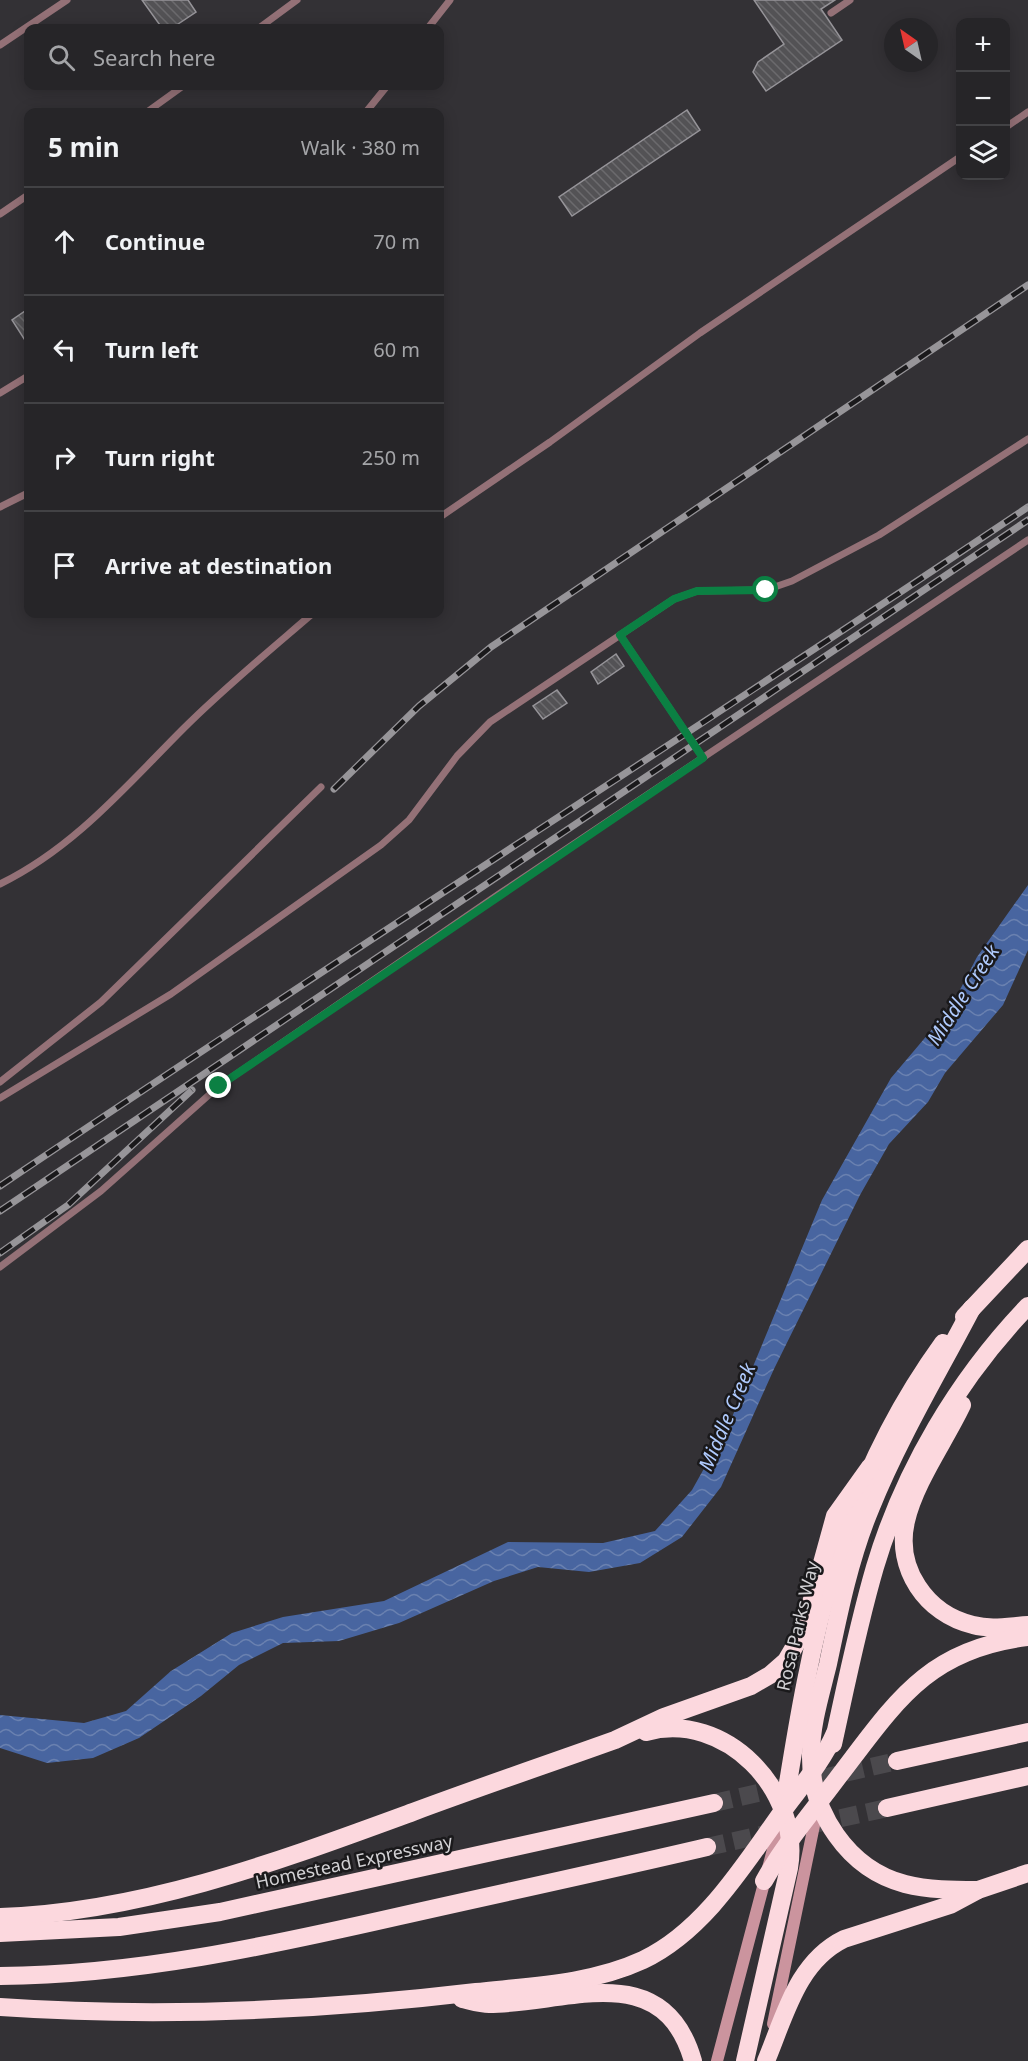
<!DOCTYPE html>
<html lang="en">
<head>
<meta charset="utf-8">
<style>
  :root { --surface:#262528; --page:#323134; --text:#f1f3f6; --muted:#a4a5a8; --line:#424245 }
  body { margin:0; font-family:"Noto Sans",sans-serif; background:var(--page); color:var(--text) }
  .controls { position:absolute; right:18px; top:18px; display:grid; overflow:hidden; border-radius:12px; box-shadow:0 3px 15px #0003 }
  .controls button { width:54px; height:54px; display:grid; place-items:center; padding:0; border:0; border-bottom:2px solid var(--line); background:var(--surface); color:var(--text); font:30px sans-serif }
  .compass { position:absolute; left:884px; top:18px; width:54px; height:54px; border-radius:50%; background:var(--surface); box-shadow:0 3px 15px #0003; rotate:326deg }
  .stop { position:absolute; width:18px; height:18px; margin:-14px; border:4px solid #0b8043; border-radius:50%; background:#fff }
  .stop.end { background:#0b8043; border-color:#fff; box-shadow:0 2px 6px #0008 }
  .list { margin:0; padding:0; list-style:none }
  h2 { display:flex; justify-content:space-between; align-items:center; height:78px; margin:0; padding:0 24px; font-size:26px }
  h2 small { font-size:20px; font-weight:400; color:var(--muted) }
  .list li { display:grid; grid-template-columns:39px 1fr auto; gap:18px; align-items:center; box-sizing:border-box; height:108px; padding:0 24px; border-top:2px solid var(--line) }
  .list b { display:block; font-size:22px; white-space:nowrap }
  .list em { font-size:20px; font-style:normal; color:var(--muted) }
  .icon { flex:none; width:33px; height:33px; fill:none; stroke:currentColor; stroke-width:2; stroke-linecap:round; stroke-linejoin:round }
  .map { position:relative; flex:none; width:1028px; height:2061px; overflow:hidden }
  .search { position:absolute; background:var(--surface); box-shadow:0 3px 15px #0003; left:24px; top:24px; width:420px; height:66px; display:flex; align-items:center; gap:15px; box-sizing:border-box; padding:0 21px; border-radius:12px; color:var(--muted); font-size:22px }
  .panel { position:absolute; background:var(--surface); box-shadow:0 3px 15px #0003; left:24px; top:108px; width:420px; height:510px; border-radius:12px }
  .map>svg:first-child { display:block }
</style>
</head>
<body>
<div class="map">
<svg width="1028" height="2061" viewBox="0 0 1028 2061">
  <defs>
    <pattern id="water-waves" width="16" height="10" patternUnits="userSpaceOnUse" patternTransform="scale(1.5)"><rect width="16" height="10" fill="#4865a0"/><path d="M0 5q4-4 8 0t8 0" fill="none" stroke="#6a81b0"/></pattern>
    <pattern id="building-back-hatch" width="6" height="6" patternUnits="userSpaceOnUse" patternTransform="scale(1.5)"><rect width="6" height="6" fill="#535255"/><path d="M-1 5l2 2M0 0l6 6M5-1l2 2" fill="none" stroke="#6b6a6d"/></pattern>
  </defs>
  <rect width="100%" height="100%" fill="#333135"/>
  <polygon fill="url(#water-waves)" points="1028,885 1028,950 1003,1005 945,1073 928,1102 889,1144 860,1195 774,1369 721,1487 682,1537 640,1563 589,1572 538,1567 494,1581 399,1623 339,1641 283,1643 239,1665 201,1696 139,1738 93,1758 47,1763 0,1748 0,1715 84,1723 126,1711 171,1671 232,1633 283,1617 384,1601 508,1542 603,1543 655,1531 692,1490 730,1422 822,1200 891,1078 951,1007 977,957"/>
  <g fill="url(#building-back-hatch)" stroke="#969499" stroke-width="1.5">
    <polygon points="142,0 188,0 196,12 172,28 162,28"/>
    <polygon points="754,0 835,0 821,9 842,40 766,91 753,72 758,62 784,44"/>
    <polygon points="687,110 700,130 572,216 559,197"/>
    <polygon points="28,309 28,345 12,320"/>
    <polygon points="616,654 624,666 598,684 591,672"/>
    <polygon points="557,690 567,703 543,719 533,706"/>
  </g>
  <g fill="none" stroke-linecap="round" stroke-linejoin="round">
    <g stroke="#4b494d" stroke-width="18" stroke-dasharray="18 9" stroke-linecap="butt">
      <polyline points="714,1803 897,1761"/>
      <polyline points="814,1824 887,1808"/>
      <polyline points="707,1847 775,1832"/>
    </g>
    <g stroke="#947177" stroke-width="7">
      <polyline points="831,13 850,0"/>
      <polyline points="259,28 297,0"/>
      <polyline points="428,28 450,0"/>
      <polyline points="0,45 67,0"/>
      <polyline points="147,112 183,86"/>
      <polyline points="366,112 387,86"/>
      <polyline points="1006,127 1028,112"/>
      <polyline points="0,214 28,195"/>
      <polyline points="0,393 28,376"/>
      <polyline points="0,507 28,493"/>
      <polyline points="440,517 550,442 700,333 960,157"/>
      <polyline points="620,635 703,758"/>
      <path d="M 0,884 C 74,848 126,786 183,729 C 224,688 269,651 312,614"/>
      <polyline points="0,1082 101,1002 321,787"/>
      <polyline points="0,1098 171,994 381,845 409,820 457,756 490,722 674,599 697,591 766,590 792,581 879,535 1028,439"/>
      <polyline points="0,1267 101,1191 219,1086 499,894 1028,540"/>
    </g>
    <g stroke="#cb949e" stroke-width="12">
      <polyline points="773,2024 818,1806"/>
      <polyline points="717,2061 781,1819"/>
    </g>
    <g stroke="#fcd8de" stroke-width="18">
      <path d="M 972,1308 C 938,1373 899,1438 871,1507 C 850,1557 839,1611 828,1664 C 821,1693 811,1724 811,1754 C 810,1812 848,1869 905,1884 C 929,1890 953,1890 978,1890"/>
      <polyline points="964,1317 1028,1249"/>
      <path d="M 962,1405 C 945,1441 915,1482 906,1521 C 895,1568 926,1614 973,1625 C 991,1630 1010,1626 1028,1625"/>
      <path d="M 646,1732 C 725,1710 802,1791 789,1868 L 745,2061"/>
      <path d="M 833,1744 C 846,1685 858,1625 875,1567 C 904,1470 958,1379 1028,1306"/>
      <polyline points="897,1761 1028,1732"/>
      <path d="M 784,1808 C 811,1636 838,1488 943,1343"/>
      <polyline points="887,1808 1028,1776"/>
      <path d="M 764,1881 C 785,1843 813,1811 839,1776 C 895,1703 927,1649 1028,1637"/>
      <path d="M 0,1917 C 144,1912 279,1861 413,1812 C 480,1787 548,1764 615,1740 L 664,1717 L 751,1686 L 770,1675 L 786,1661 L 803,1632 L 835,1516 L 870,1467"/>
      <polyline points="0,1933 119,1927 220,1912 714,1803"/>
      <path d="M 0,1976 C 136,1975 268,1946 400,1916 C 502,1893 605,1871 707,1847"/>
      <path d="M 462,1999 C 471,2001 481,2004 489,2004 C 566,2004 663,1956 693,2061"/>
      <path d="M 0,2007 C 159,2018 317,2011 476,1992 C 532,1986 591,1984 643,1960 C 704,1931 744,1865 782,1812 C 801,1786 822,1763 835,1733"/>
      <path d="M 766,2061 C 785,2016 797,1962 844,1939 L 950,1905 L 978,1890 L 1028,1873"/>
    </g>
    <defs>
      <g id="rail">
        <polyline points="334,789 419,706 491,647 1028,285"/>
        <path d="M 0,1186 C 341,956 687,736 1028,507"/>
        <polyline points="0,1211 1028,520"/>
        <polyline points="0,1253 68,1205 192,1090"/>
      </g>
    </defs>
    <use href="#rail" stroke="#979599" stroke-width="7"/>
    <use href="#rail" stroke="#1a191b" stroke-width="4.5" stroke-dasharray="14" stroke-linecap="butt"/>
  </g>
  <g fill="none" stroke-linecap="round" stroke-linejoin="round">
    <polyline stroke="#0b8043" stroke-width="8" points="219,1086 703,758 620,635 674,599 697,591 766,590"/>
  </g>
  <g text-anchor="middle" stroke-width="5" stroke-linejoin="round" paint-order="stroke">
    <g font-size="18" fill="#d1d0d3" stroke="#1a191b">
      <text transform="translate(798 1626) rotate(-77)" y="6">Rosa Parks Way</text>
      <text transform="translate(354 1862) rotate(-12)" y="6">Homestead Expressway</text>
    </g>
    <g font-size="20" font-style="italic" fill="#b0cbfe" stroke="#1a191b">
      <text transform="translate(963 995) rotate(-57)" y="7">Middle Creek</text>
      <text transform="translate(727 1417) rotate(-67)" y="7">Middle Creek</text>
    </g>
  </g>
</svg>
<div class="controls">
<button>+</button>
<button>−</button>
<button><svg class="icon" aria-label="layers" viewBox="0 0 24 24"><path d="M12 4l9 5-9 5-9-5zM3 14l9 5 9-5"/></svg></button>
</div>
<svg class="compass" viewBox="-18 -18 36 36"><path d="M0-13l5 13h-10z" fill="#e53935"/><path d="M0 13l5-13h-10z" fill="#a4a5a8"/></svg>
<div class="stop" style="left:766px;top:590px"></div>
<div class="stop end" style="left:219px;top:1086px"></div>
<div class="search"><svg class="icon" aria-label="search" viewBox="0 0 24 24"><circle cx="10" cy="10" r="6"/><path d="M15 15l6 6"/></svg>Search here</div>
<section class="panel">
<h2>5 min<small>Walk · 380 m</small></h2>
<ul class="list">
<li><svg class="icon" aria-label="ahead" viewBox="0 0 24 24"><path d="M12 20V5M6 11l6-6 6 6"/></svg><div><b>Continue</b></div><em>70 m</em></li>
<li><svg class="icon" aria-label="left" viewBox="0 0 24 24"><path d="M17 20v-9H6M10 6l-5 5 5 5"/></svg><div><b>Turn left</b></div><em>60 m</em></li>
<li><svg class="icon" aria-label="right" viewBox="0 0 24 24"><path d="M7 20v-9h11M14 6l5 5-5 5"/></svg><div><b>Turn right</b></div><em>250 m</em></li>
<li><svg class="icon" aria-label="arrive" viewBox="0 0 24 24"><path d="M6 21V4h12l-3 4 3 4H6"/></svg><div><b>Arrive at destination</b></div></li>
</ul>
</section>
</div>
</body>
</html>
